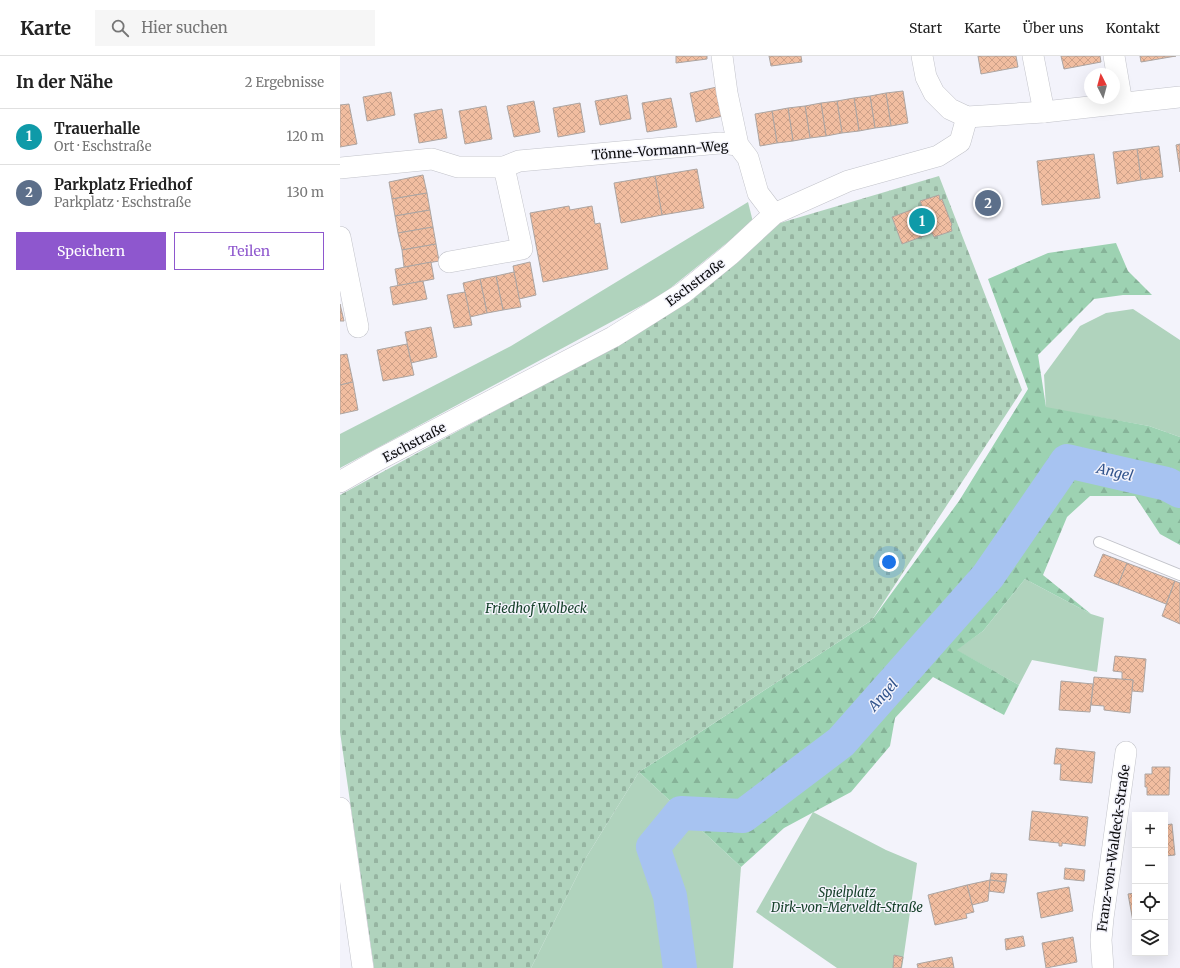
<!DOCTYPE html>
<html lang="de">
<head>
<meta charset="utf-8">
<style>
  :root { --surface:#fff; --page:#f6f6f6; --text:#222; --muted:#767676; --line:#e0e0e0; --accent:#8e57ce }
  body { margin:0; font-family:Merriweather,serif; background:var(--page); color:var(--text) }
  .controls { position:absolute; right:12px; bottom:12px; display:grid; overflow:hidden; border-radius:0px; box-shadow:0 4px 16px #0002 }
  .controls button { width:36px; height:36px; display:grid; place-items:center; padding:0; border:0; border-bottom:1px solid var(--line); background:var(--surface); color:var(--text); font:20px sans-serif }
  .compass { position:absolute; left:744px; top:12px; width:36px; height:36px; border-radius:50%; background:var(--surface); box-shadow:0 4px 16px #0002; rotate:354deg }
  .you { position:absolute; left:549px; top:506px; width:14px; height:14px; margin:-10px; border:3px solid #fff; border-radius:50%; background:#1a73e8; box-shadow:0 0 0 6px #1a73e833 }
  .badge { display:grid; place-items:center; width:26px; height:26px; border-radius:50%; background:var(--accent); color:#fff; font-size:13px; font-weight:700 }
  .pin { position:absolute; translate:-50% -50%; border:2px solid #fff; box-shadow:0 1px 4px #0006 }
  .list { margin:0; padding:0; list-style:none }
  h2 { display:flex; justify-content:space-between; align-items:center; height:52px; margin:0; padding:0 16px; font-size:17px }
  h2 small { font-size:13px; font-weight:400; color:var(--muted) }
  .list li { display:grid; grid-template-columns:26px 1fr auto; gap:12px; align-items:center; box-sizing:border-box; height:56px; padding:0 16px; border-top:1px solid var(--line) }
  .list b { display:block; font-size:15px; white-space:nowrap }
  .list p { margin:0; font-size:13px; white-space:nowrap; color:var(--muted) }
  .list em { font-size:13px; font-style:normal; color:var(--muted) }
  .actions { display:flex; gap:8px; padding:12px 16px }
  .actions a { flex:1; padding:9px 0; border:1px solid var(--accent); border-radius:0px; text-align:center; font-size:14px; color:var(--accent) }
  .actions .main { background:var(--accent); color:#fff }
  .icon { flex:none; width:22px; height:22px; fill:none; stroke:currentColor; stroke-width:2; stroke-linecap:round; stroke-linejoin:round }
  .map { position:relative; flex:none; width:840px; height:912px; overflow:hidden }
  header { display:flex; align-items:center; gap:24px; box-sizing:border-box; height:56px; padding:0 20px; background:var(--surface); border-bottom:1px solid var(--line) }
  header strong { font-size:19px }
  nav { display:flex; gap:22px; margin-inline-start:auto; font-size:14px }
  .search { width:280px; height:36px; background:var(--page); display:flex; align-items:center; gap:10px; box-sizing:border-box; padding:0 14px; border-radius:0px; color:var(--muted); font-size:15px }
  main { display:flex }
  aside { flex:1; background:var(--surface) }
  .map>svg:first-child { display:block }
</style>
</head>
<body>
<header>
<strong>Karte</strong>
<div class="search"><svg class="icon" aria-label="search" viewBox="0 0 24 24"><circle cx="10" cy="10" r="6"/><path d="M15 15l6 6"/></svg>Hier suchen</div>
<nav><a>Start</a><a>Karte</a><a>Über uns</a><a>Kontakt</a></nav>
</header>
<main>
<aside>
<h2>In der Nähe<small>2 Ergebnisse</small></h2>
<ul class="list">
<li><span class="badge" style="background:#0f9aa8">1</span><div><b>Trauerhalle</b><p>Ort · Eschstraße</p></div><em>120 m</em></li>
<li><span class="badge" style="background:#5c6f8a">2</span><div><b>Parkplatz Friedhof</b><p>Parkplatz · Eschstraße</p></div><em>130 m</em></li>
</ul>
<div class="actions"><a class="main">Speichern</a><a>Teilen</a></div>
</aside>
<div class="map">
<svg width="840" height="912" viewBox="0 0 840 912">
  <defs>
    <pattern id="forest-firs" width="22" height="20" patternUnits="userSpaceOnUse"><rect width="22" height="20" fill="#9dd2b2"/><path d="M5 1l3.5 6h-7zM16 11l3.5 6h-7z" fill="#86b398"/></pattern>
    <pattern id="cemetery-stones" width="16" height="16" patternUnits="userSpaceOnUse"><rect width="16" height="16" fill="#b0d3bd"/><path d="M2 7V4a2 2 0 0 1 4 0v3zM10 15v-3a2 2 0 0 1 4 0v3z" fill="#96b4a1"/></pattern>
    <pattern id="building-cross-hatch" width="8" height="8" patternUnits="userSpaceOnUse"><rect width="8" height="8" fill="#f1bda0"/><path d="M0 0l8 8M0 8l8-8" fill="none" stroke="#cda189"/></pattern>
  </defs>
  <rect width="100%" height="100%" fill="#f3f3fb"/>
  <g fill="#b0d3bd">
    <polygon points="408,146 413,166 323,238 0,412 0,378 171,290"/>
    <polygon points="793,253 840,284 840,381 809,370 706,352 704,319 740,270 766,257"/>
    <polygon points="685,523 751,558 764,562 757,616 692,604 679,629 616,594 643,575"/>
    <polygon points="299,716 401,811 393,912 191,912 247,800"/>
    <polygon points="473,756 546,794 577,807 562,912 497,912 416,856"/>
  </g>
  <polygon fill="url(#forest-firs)" points="776,187 788,215 812,239 783,239 754,243 698,299 706,351 809,370 840,381 840,428 823,419 722,397 666,482 680,493 718,434 737,419 798,430 840,451 840,489 820,478 795,440 750,440 727,461 703,519 751,558 685,523 643,575 617,594 679,629 664,659 593,621 555,662 550,690 511,736 444,772 401,811 299,716 532,564 619,445 688,333 648,223 708,197"/>
  <polygon fill="url(#cemetery-stones)" points="599,120 682,334 532,564 299,716 247,800 191,912 34,912 0,676 0,439 280,287 354,242 440,167"/>
  <g fill="none" stroke-linecap="round" stroke-linejoin="round">
    <polyline stroke="#a7c3f1" stroke-width="34" points="340,912 330,840 313,791 341,757 403,760 501,686 648,520 727,405 827,428 840,435"/>
  </g>
  <g fill="url(#building-cross-hatch)" stroke="#aca5a2">
    <polygon points="336,0 367,0 367,3 336,7"/>
    <polygon points="429,0 461,0 462,6 431,10"/>
    <polygon points="638,0 676,0 678,11 641,18"/>
    <polygon points="721,0 760,0 761,6 724,13"/>
    <polygon points="800,0 836,0 801,6"/>
    <polygon points="377,31 383,60 356,66 350,37"/>
    <polygon points="563,35 568,67 551,70 546,37"/>
    <polygon points="51,36 55,59 27,65 23,41"/>
    <polygon points="546,37 551,70 535,72 530,40"/>
    <polygon points="287,39 291,63 260,69 255,45"/>
    <polygon points="530,40 535,72 519,75 514,42"/>
    <polygon points="331,42 337,71 307,76 302,47"/>
    <polygon points="514,42 519,75 502,77 497,45"/>
    <polygon points="194,45 200,76 174,81 167,50"/>
    <polygon points="497,45 502,77 486,80 481,47"/>
    <polygon points="240,47 245,76 218,81 213,52"/>
    <polygon points="481,47 486,80 470,82 465,50"/>
    <polygon points="9,48 17,88 0,91 0,49"/>
    <polygon points="146,50 152,83 125,88 119,55"/>
    <polygon points="465,50 470,82 453,85 448,52"/>
    <polygon points="448,52 453,85 437,87 432,55"/>
    <polygon points="102,53 107,82 79,87 74,58"/>
    <polygon points="432,55 437,87 420,90 415,58"/>
    <polygon points="840,88 840,116 836,89"/>
    <polygon points="819,90 823,121 801,124 797,93"/>
    <polygon points="797,93 801,124 777,128 773,96"/>
    <polygon points="754,98 760,142 702,149 697,105"/>
    <polygon points="357,113 364,152 322,159 315,120"/>
    <polygon points="83,119 87,137 52,143 49,126"/>
    <polygon points="315,120 322,159 281,167 274,127"/>
    <polygon points="87,137 90,154 55,160 52,143"/>
    <polygon points="599,139 600,144 602,143 612,169 611,170 612,175 594,181 592,177 562,188 552,161 582,150 580,145"/>
    <polygon points="229,150 230,154 252,150 255,168 260,167 268,213 203,226 190,157"/>
    <polygon points="90,154 93,171 58,177 55,160"/>
    <polygon points="93,171 96,188 62,194 58,177"/>
    <polygon points="96,188 99,205 64,211 62,194"/>
    <polygon points="91,206 94,223 58,230 55,213"/>
    <polygon points="190,206 196,239 179,243 173,210"/>
    <polygon points="174,216 181,251 163,254 156,220"/>
    <polygon points="156,220 163,254 147,257 140,223"/>
    <polygon points="140,223 147,257 130,261 123,227"/>
    <polygon points="83,225 87,243 53,249 50,231"/>
    <polygon points="125,236 132,269 114,272 107,239"/>
    <polygon points="0,248 4,265 0,265"/>
    <polygon points="91,271 97,301 71,307 65,276"/>
    <polygon points="67,288 74,319 43,325 37,294"/>
    <polygon points="7,298 13,326 0,329 0,299"/>
    <polygon points="13,326 18,354 0,358 0,329"/>
    <polygon points="763,498 787,507 778,529 754,520"/>
    <polygon points="787,507 835,525 826,548 778,529"/>
    <polygon points="835,525 840,527 840,568 822,560"/>
    <polygon points="775,600 806,603 803,636 792,635 793,624 782,623 782,616 773,615"/>
    <polygon points="754,621 793,624 790,657 764,654 764,650 751,649"/>
    <polygon points="721,625 753,628 750,656 719,654"/>
    <polygon points="716,692 755,696 752,727 720,724 721,708 714,708"/>
    <polygon points="812,711 830,711 829,739 807,739 807,731 805,731 805,718 812,718"/>
    <polygon points="692,755 748,761 745,790 722,787 722,790 719,790 719,787 689,784"/>
    <polygon points="832,768 835,799 825,800 825,769"/>
    <polygon points="725,812 745,814 744,825 724,823"/>
    <polygon points="651,817 667,818 666,826 650,824"/>
    <polygon points="650,824 666,826 664,837 648,835"/>
    <polygon points="650,824 648,845 632,849 627,829"/>
    <polygon points="627,829 634,856 626,858 627,862 595,869 588,839"/>
    <polygon points="729,831 733,855 701,862 697,837"/>
    <polygon points="795,837 795,871 794,871 788,838"/>
    <polygon points="683,880 685,890 666,894 665,883"/>
    <polygon points="733,881 737,906 706,912 702,887"/>
    <polygon points="554,899 563,901 561,912 553,912"/>
    <polygon points="612,901 614,912 578,912 577,908"/>
  </g>
  <g fill="none" stroke-linecap="round" stroke-linejoin="round">
    <defs>
      <polyline id="service" points="759,486 840,519"/>
      <g id="minor">
        <polyline points="382,0 387,37 398,89 408,102 418,137 434,158"/>
        <polyline points="582,0 586,21 594,37 610,53 627,61 704,56 840,41"/>
        <polyline points="693,0 704,56"/>
        <polyline points="774,0 782,47"/>
        <polyline points="0,112 92,103 118,111 164,111 179,105 380,87 398,89"/>
        <polyline points="0,181 18,271"/>
        <polyline points="109,206 182,193 164,111"/>
        <polyline points="0,426 38,404 273,281 343,237 391,198 434,158 508,125 598,100 620,86 627,61"/>
        <polyline points="0,752 23,912"/>
        <polyline points="763,912 761,884 763,862 786,696"/>
      </g>
    </defs>
    <use href="#service" stroke="#c2c3ca" stroke-width="12"/>
    <use href="#minor" stroke="#c2c3ca" stroke-width="22"/>
    <use href="#service" stroke="#fff" stroke-width="10"/>
    <use href="#minor" stroke="#fff" stroke-width="21"/>
  </g>
  <g text-anchor="middle" stroke-width="3" stroke-linejoin="round" paint-order="stroke">
    <g font-size="13" fill="#0b0b0d" stroke="#f3f3fb">
      <text transform="translate(320 94) rotate(-4)" y="5">Tönne-Vormann-Weg</text>
      <text transform="translate(355 226) rotate(-37)" y="5">Eschstraße</text>
      <text transform="translate(74 386) rotate(-28)" y="5">Eschstraße</text>
      <text transform="translate(773 792) rotate(-82)" y="5">Franz-von-Waldeck-Straße</text>
    </g>
    <g font-size="13" font-style="italic" fill="#16402a" stroke="#f3f3fb">
      <text x="196" y="557">Friedhof Wolbeck</text>
      <text x="507" y="841">Spielplatz<tspan x="507" dy="15">Dirk-von-Merveldt-Straße</tspan></text>
    </g>
    <g font-size="14" font-style="italic" fill="#31538c" stroke="#f3f3fb">
      <text transform="translate(775 416) rotate(13)" y="5">Angel</text>
      <text transform="translate(543 639) rotate(-49)" y="5">Angel</text>
    </g>
  </g>
</svg>
<div class="controls">
<button>+</button>
<button>−</button>
<button><svg class="icon" aria-label="locate" viewBox="0 0 24 24"><circle cx="12" cy="12" r="6"/><path d="M12 2v4M12 18v4M2 12h4M18 12h4"/></svg></button>
<button><svg class="icon" aria-label="layers" viewBox="0 0 24 24"><path d="M12 4l9 5-9 5-9-5zM3 14l9 5 9-5"/></svg></button>
</div>
<svg class="compass" viewBox="-18 -18 36 36"><path d="M0-13l5 13h-10z" fill="#e53935"/><path d="M0 13l5-13h-10z" fill="#767676"/></svg>
<div class="you"></div>
<div class="pin badge" style="left:582px;top:165px;background:#0f9aa8">1</div>
<div class="pin badge" style="left:648px;top:147px;background:#5c6f8a">2</div>
</div>
</main>
</body>
</html>
